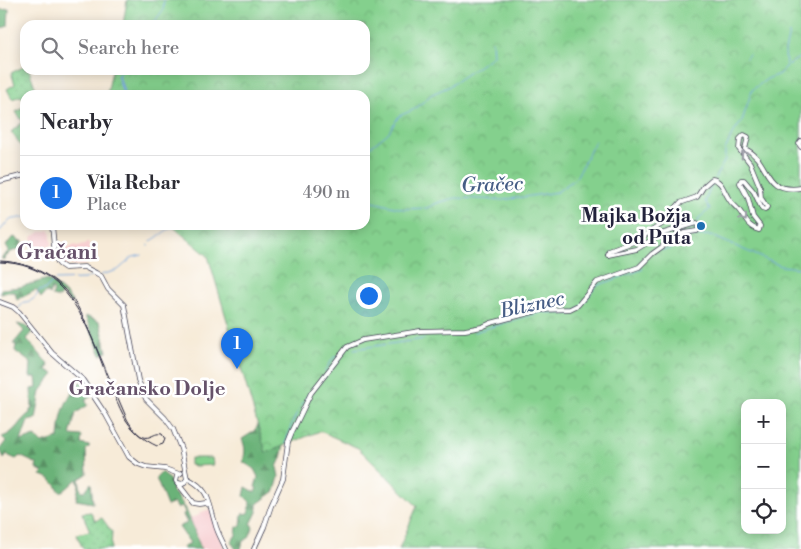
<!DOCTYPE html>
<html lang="en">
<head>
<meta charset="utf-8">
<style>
  :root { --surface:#fff; --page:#f7f7f7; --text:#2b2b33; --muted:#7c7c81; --line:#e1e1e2; --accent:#1a73e8 }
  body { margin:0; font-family:"Libre Bodoni",serif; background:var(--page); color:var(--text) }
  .controls { position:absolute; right:15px; bottom:15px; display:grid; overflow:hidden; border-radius:10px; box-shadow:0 2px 12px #0003 }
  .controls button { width:45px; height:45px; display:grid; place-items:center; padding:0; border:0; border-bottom:1px solid var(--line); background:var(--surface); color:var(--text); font:25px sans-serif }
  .you { position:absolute; left:368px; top:295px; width:18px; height:18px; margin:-12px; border:4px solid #fff; border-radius:50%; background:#1a73e8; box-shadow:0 0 0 8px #1a73e833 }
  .badge { display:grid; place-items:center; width:32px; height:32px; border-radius:50%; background:var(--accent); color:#fff; font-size:16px; font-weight:700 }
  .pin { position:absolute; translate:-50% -41px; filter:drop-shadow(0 1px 2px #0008) }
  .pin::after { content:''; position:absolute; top:26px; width:18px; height:15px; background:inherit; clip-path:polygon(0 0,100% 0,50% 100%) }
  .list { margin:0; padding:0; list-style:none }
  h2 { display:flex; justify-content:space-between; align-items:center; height:65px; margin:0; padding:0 20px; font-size:21px }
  h2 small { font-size:16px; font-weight:400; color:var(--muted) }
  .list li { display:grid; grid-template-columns:32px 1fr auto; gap:15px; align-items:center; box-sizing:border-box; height:75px; padding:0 20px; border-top:1px solid var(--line) }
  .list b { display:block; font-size:19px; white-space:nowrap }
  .list p { margin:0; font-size:16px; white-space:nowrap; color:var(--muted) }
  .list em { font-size:16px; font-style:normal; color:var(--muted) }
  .icon { flex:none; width:28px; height:28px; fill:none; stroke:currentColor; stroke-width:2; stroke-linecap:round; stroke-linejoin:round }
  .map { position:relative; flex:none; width:801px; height:549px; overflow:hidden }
  .search { position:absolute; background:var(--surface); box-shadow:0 2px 12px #0003; left:20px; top:20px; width:350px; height:55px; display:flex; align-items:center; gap:12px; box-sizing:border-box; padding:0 18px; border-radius:15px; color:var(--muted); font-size:19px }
  .panel { position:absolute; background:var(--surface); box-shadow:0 2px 12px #0003; left:20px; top:90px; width:350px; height:140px; border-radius:15px }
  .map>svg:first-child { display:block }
</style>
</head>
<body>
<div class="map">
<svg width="801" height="549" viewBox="0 0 801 549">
  <defs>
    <pattern id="grass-dots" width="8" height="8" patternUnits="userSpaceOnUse" patternTransform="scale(1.25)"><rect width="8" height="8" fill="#84d08d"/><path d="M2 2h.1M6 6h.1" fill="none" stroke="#72b27b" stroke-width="1.8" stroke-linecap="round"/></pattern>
    <pattern id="forest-firs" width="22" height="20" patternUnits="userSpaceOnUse" patternTransform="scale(1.25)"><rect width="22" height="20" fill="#6bb278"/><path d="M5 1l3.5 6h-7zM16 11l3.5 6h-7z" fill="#589064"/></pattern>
    <pattern id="park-crowns" width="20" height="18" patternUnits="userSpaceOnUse" patternTransform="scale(1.25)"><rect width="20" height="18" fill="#84d08d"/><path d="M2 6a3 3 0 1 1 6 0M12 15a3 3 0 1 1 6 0" fill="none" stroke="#72b27b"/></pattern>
  </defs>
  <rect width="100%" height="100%" fill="#fff"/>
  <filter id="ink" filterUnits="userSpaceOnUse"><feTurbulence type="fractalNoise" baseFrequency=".02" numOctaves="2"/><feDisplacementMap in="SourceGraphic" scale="10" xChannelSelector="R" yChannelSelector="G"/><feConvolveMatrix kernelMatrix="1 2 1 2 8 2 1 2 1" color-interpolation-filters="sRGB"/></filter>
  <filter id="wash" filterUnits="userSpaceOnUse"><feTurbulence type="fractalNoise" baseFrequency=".0096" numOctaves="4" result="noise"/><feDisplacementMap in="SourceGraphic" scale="20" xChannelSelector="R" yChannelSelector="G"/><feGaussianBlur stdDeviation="1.12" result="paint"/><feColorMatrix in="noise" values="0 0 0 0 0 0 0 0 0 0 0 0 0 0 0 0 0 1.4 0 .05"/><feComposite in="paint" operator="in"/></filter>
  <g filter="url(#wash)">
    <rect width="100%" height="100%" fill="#f7ebd8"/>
    <g fill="#f7cfd1">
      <polygon points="50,230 52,245 35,248 32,237 40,232"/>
      <polygon points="88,241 90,252 84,254 86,265 64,265 57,256 57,251 76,245 77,246 86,244"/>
      <polygon points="210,509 225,549 201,549 190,518 200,515 199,513"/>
    </g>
    <g fill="url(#grass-dots)" stroke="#537964">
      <polygon points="25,66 25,70 29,70 35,87 27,92 28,95 25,95 25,102 21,96 12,99 7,89 15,84 11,73"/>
      <polygon points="78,91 79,95 43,95 42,92"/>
      <polygon points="25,106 25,127 22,130 25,136 24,149 11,132 23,122 16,112"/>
      <polygon points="91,512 95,521 102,518 112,532 111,549 83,549 76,534 90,531 82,513"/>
    </g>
    <g fill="url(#forest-firs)" stroke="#466a5a">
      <polygon points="9,9 8,26 0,29 0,10"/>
      <polygon points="15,237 17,240 23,241 19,249 11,252 3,260 1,258 9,251 6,246 11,239"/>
      <polygon points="48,279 64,292 72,301 71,303 62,293 59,298 52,296 54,291 52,288 50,295 46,292 41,298 36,290 17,300 15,292 8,292 1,294 1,289 20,287"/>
      <polygon points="85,316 100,322 107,352 101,355"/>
      <path d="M 17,324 L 26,326 L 33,332 L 27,339 L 49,365 L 47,370 L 54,374 L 41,391 L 36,419 L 28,421 L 21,441 L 35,436 L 42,443 L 59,438 C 61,411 64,402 81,381 L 92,396 L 85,400 L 88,405 L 76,413 L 70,435 L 82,436 L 81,444 L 90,446 L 86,450 L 87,474 L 79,479 L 81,491 L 85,491 L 91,483 L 93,503 L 76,500 L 79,485 L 77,479 L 65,490 L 60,492 C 55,483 51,478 41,475 L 43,472 L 36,468 L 37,464 L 20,456 L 16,459 L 7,455 L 4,459 L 0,449 L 6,441 L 2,437 C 17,432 18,421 30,413 L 30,410 L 32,409 L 31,389 L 37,388 L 36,377 L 30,377 L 31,363 L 15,351 L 16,344 L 13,344 L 24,331 Z"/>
      <path d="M 262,420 L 286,436 L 281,458 L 277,467 L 279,477 L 275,491 L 257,504 L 257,512 L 251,524 L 253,527 C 251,533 250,539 243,541 L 241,549 L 236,549 L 231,542 L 236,535 L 237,527 L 241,526 L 242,514 L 249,513 L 250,502 L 244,496 L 246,487 L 255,492 L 257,488 L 255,487 L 258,477 L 254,469 L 243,462 C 245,453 246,448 242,439 L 253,432 Z"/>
      <path d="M 162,472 L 175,486 L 171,490 C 188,505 193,528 201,549 L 184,549 L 183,547 L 190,543 L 179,527 L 187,523 L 183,515 L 185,512 L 182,506 L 177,508 L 175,503 L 167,506 L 156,478 Z"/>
    </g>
    <g fill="url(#park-crowns)" stroke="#537964" fill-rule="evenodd">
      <path d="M 127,0 L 801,0 L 801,549 L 399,549 L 417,506 L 358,448 L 320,431 L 266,453 L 208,256 L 171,225 L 365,225 L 365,95 L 107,95 L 112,70 L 365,70 L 365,25 L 123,25 ZM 745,403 L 782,403 L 782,530 L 745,530 Z"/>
      <polygon points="190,458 212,458 213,465 195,466 190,465"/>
    </g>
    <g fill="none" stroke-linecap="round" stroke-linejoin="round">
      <g stroke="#73a6df" stroke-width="1">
        <polyline points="152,25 163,10 164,0"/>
        <polyline points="746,58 749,54"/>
        <polyline points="786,66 785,51 789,33"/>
        <polyline points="118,76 121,70"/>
        <polyline points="365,149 373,145 388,133 399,116 415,109 432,94 448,87 493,56 492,41"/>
        <polyline points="715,178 725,160 725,150 732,135 742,121 752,90 767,79 779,74 786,67 801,56"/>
        <polyline points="365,200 403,209 427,208 437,203 455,198 503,200 557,192 576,178 595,141"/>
        <polyline points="698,222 699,218 710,209 705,201 713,182"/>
        <polyline points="181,225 233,227 240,225"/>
        <polyline points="689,230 696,225"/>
        <polyline points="0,231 9,220 25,217"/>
        <path d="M 151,241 C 162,235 166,228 180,225"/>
        <polyline points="148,246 148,245"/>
        <polyline points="661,250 671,249 685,237 710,235 781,266 801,268"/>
        <polyline points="101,275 118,270 133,257 142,255"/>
        <polyline points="55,280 85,279 95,274"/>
        <path d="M 19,308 L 24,302 C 31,302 36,298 39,291 L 44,290 L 52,282"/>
        <polyline points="474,332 542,312 572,314 579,309 596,286 643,269"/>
        <polyline points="354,349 424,339"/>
        <polyline points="325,371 334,357 338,357"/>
        <path d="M 286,444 C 287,431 300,405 308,395"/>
      </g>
      <polyline stroke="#73a6df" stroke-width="2.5" points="118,76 123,91"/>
    </g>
  </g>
  <g filter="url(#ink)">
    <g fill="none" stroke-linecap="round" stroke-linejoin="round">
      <defs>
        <g id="secondary">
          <polyline points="801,141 799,144 801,147"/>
          <polyline points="0,181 25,175"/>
          <polyline points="52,225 55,257 59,264 65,268 84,267 96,273 101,276 108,289 124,305 138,380 146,399 165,418 173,429 181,449 187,479 183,484 178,483"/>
          <path d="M 608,255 L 609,251 L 636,241 L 662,224 L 680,203 L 697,197 L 704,186 L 712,179 C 722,180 724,192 729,199 C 731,203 734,205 737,208 C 745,216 746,227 759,230 L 760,226 L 753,217 L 748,198 L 740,183 L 741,180 L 744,180 L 754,192 L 762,209 L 765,210 L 767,207 L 761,198 L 760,187 L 750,163 L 739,149 L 740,139 L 744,135 L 748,137 L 745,149 C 771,160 761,194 801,188"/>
          <polyline points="0,302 13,307 19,312 52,353 82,379 106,415 129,457 138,464 146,467 165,469 179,474"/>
          <polyline points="181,473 177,476 176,481 193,503 199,504 206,503 209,505"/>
          <path d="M 187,478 C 210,490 208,500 215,523 C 217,532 222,540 226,549"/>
          <polyline points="254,549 264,527 271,506 283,479 288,442 292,432 311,393 347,347 363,340 420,331 465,330 482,327 491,323 541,310 570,309 578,305 597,282 639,267 652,254 677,236 684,233 697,231 700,226 697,223 661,234 637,249 608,255"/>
        </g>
      </defs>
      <use href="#secondary" stroke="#424053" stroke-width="5.5"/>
      <use href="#secondary" stroke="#fff" stroke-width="4"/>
      <path stroke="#22223b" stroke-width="1" d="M 0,261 C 38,262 69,285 84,319 L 127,419 C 131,426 140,440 149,437 C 155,435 156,433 162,434 L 165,439 L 163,444 L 157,446 C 144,440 134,432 126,420 C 93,360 87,265 0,262"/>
    </g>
    <defs><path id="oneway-chevron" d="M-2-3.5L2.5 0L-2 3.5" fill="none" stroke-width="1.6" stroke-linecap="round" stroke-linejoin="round" transform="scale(1.25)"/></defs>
    <g stroke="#9c9ca7">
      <use href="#oneway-chevron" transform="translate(744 154) rotate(-124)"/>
      <use href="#oneway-chevron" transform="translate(744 218) rotate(56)"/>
    </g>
  </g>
  <circle fill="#1f6fb2" stroke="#fff" stroke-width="2" cx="701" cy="226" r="5"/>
  <g text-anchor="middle" stroke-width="5" stroke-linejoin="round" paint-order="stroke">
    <g font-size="19" font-weight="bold" fill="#22223b" stroke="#fff" text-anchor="end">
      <text x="691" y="222">Majka Božja<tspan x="691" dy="22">od Puta</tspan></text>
    </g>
    <g font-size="20" font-style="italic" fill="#465d85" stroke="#fff">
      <text transform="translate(492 184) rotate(-2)" y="7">Gračec</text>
      <text transform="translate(532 304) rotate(-12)" y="7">Bliznec</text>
    </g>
    <g font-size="20" font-weight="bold" fill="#66526a" stroke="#fff">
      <text x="147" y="395">Gračansko Dolje</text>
    </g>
    <g font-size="21" font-weight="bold" fill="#66526a" stroke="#fff">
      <text x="57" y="259">Gračani</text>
    </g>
  </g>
</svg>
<div class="controls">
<button>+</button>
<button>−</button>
<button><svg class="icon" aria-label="locate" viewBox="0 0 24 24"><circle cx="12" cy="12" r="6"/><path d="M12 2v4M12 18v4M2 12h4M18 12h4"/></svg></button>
</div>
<div class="you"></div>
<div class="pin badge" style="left:237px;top:369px">1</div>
<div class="search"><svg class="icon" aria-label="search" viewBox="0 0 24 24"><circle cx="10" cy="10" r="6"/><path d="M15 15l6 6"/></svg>Search here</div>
<section class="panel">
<h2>Nearby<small></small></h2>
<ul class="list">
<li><span class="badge">1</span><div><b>Vila Rebar</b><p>Place</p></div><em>490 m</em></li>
</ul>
</section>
</div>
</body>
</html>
